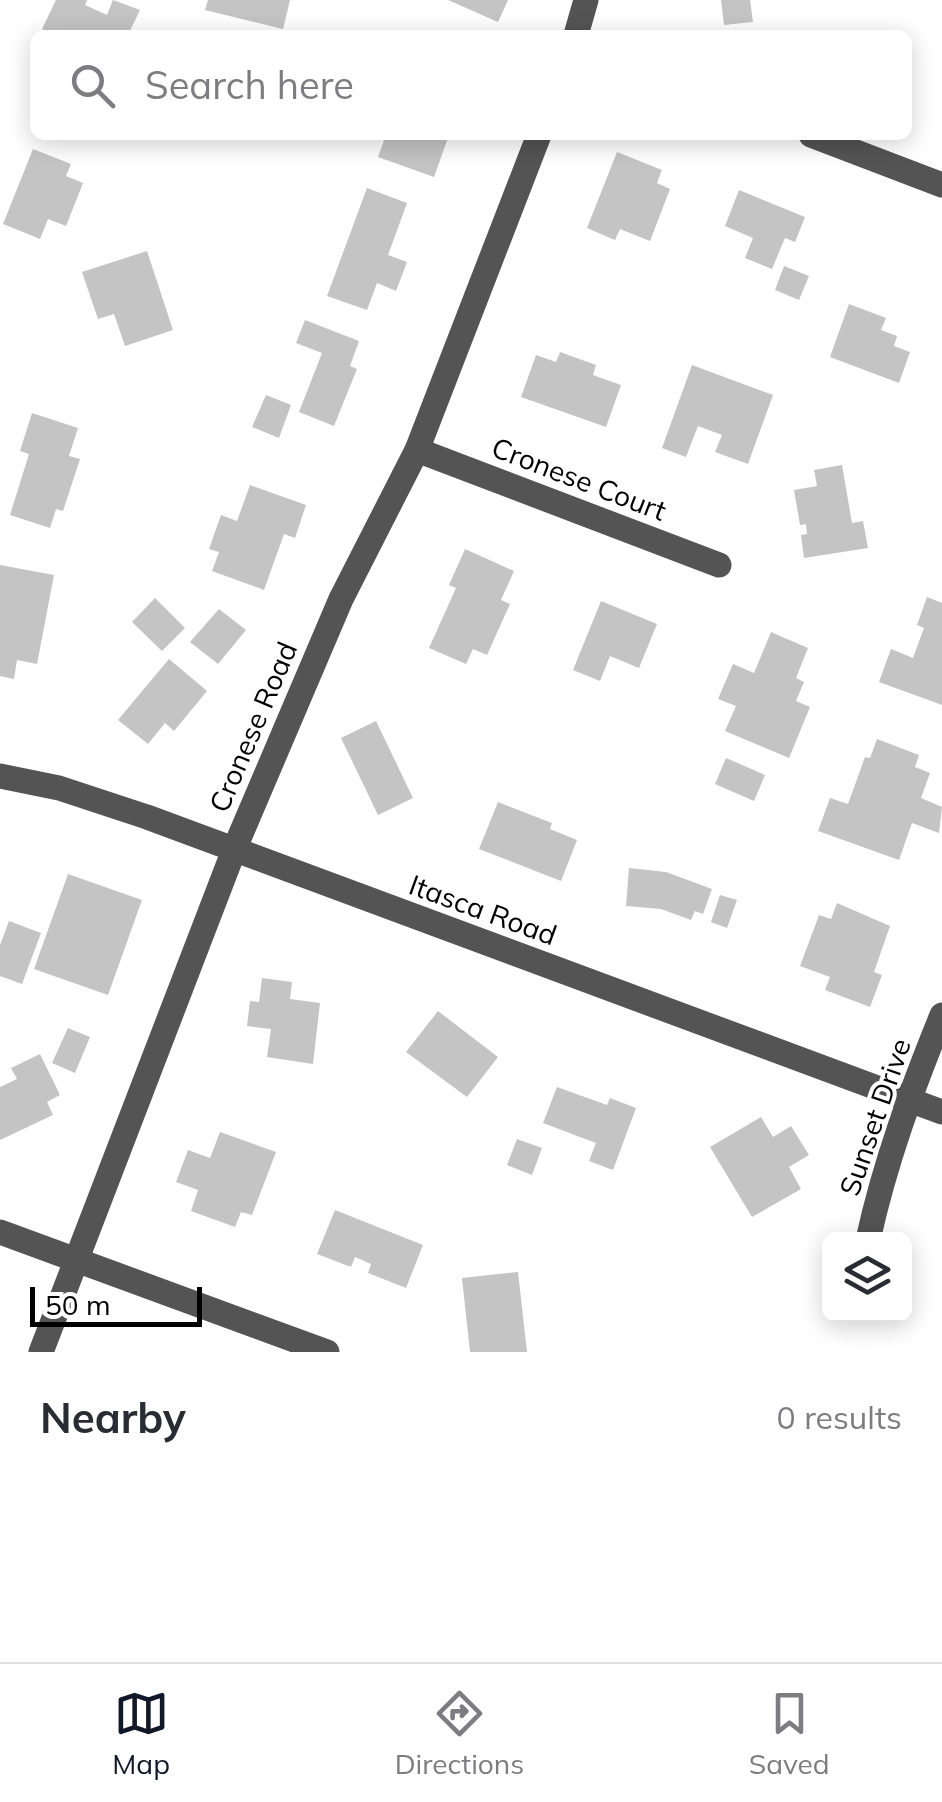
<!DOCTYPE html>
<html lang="en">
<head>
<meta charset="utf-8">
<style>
  :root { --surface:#fff; --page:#f7f7f7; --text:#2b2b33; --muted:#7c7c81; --line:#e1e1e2; --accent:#111827 }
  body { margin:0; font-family:Mulish,sans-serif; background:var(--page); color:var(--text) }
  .controls { position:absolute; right:30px; bottom:30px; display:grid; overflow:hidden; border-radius:15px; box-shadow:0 5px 25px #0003 }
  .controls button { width:90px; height:90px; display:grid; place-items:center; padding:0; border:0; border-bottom:2px solid var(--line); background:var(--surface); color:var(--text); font:50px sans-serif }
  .scale { position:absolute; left:30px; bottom:25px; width:172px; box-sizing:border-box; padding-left:10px; border:5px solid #000; border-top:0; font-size:28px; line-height:35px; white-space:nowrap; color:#000; -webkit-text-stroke:8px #fff; paint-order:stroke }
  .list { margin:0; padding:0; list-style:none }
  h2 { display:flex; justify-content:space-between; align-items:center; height:130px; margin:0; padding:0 40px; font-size:42px }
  h2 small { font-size:32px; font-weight:400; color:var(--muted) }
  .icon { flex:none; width:55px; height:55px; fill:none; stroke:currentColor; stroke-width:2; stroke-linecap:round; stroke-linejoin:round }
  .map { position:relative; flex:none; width:942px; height:1352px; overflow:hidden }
  .search { position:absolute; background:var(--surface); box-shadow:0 5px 25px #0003; left:30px; right:30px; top:30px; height:110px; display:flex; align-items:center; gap:25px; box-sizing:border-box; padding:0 35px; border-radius:15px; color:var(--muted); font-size:38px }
  .sheet { height:310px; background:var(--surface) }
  nav { display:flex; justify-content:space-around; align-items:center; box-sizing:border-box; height:140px; border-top:2px solid var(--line); background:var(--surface); font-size:28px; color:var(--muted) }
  nav a { display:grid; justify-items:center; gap:5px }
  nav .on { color:var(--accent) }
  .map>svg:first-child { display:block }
</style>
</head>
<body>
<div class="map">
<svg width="942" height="1352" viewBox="0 0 942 1352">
  <rect width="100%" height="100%" fill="#fff"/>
  <g fill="#c4c4c4">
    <polygon points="56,0 87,0 85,5 107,15 113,0 140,10 128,35 56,35 42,29"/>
    <polygon points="208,0 290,0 283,29 205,10"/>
    <polygon points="448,0 508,0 498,22"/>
    <polygon points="721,0 750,0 753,22 724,25"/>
    <polygon points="386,135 449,135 434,177 378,157"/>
    <polygon points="33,149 71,164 66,176 83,183 66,226 48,219 40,239 3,224"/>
    <polygon points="617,152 662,170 657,183 670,189 650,241 620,229 615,240 587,228"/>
    <polygon points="367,188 407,203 388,255 407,262 396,291 377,283 367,310 327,296"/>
    <polygon points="739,190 805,217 795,242 785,238 772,269 745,258 753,238 725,226"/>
    <polygon points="147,251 173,330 125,346 114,314 98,319 82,272"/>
    <polygon points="784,266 809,276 799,300 775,290"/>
    <polygon points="849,304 886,318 881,330 897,336 894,346 910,352 899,383 830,357"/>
    <polygon points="305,320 359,341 350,366 357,369 334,426 299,412 322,353 296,343"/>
    <polygon points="560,352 596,365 593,375 621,385 606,427 521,397 536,355 556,362"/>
    <polygon points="692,365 773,395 748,464 715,452 722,435 698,426 686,457 662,448"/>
    <polygon points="266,395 291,405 279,438 252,427"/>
    <polygon points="32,413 78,428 69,456 80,459 63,511 56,509 50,528 10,515 29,454 20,451"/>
    <polygon points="842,465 852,523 863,521 868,548 804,558 801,535 807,534 806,524 800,525 794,490 817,486 814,470"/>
    <polygon points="250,485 306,505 295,538 284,534 264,590 212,571 219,552 209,549 221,515 237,521"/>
    <polygon points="465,549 514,571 501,600 510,604 487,655 473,649 466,664 429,648 456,588 449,585"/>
    <polygon points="0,565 54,575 37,664 17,660 14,679 0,676"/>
    <polygon points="927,597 942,603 942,705 879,682 891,649 913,658 924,628 917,625"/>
    <polygon points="155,598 185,628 162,651 132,622"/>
    <polygon points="601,601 657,624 639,668 610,656 600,681 573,670"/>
    <polygon points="219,609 246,630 218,664 190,642"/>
    <polygon points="771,632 808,648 796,678 804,682 796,701 810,707 789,758 725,731 736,706 718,699 733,664 754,673"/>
    <polygon points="169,659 207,691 174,731 165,723 148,744 118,720"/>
    <polygon points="376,721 413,798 378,815 341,738"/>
    <polygon points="877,739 919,755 915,767 930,773 921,798 942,807 939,833 912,823 899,860 818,831 830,798 848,804 865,757 870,758"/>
    <polygon points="726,758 765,775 754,801 715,784"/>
    <polygon points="498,802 552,823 550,829 577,840 561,881 479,849"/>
    <polygon points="629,868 666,872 712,889 703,914 695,911 691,920 661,909 626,906"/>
    <polygon points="68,874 142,900 108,995 34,969"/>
    <polygon points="720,895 737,900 727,928 711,922"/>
    <polygon points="837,903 890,926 874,972 882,975 870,1007 825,990 830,977 800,966 819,915 831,919"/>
    <polygon points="9,921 41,933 22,984 0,976 0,945"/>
    <polygon points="262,978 292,982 290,999 320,1003 313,1064 267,1057 271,1029 247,1026 250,1001 259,1002"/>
    <polygon points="438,1011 498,1057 467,1097 406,1052"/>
    <polygon points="68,1028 90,1037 75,1073 52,1063"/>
    <polygon points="40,1054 60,1095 47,1102 53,1115 0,1140 0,1087 17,1079 11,1068"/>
    <polygon points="557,1087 607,1105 610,1098 636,1108 613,1170 589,1161 596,1143 543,1123"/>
    <polygon points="761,1117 773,1137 791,1126 809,1155 789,1167 801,1189 752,1217 710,1147"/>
    <polygon points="220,1132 276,1152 252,1215 241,1212 235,1227 191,1211 198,1190 176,1182 188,1150 210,1158"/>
    <polygon points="517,1139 542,1148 532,1175 507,1165"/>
    <polygon points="335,1210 423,1245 406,1288 368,1273 371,1264 355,1257 351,1267 317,1254"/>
    <polygon points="518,1272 527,1352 470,1352 462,1278"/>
  </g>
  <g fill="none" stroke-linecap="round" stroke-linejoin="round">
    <g stroke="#545454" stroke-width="25">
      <polyline points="576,35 586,0"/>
      <polyline points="811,135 942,185"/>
      <polyline points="417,450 719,565"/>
      <polyline points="0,776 59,788 147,817 942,1112"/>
      <polyline points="0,1232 327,1352"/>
      <path d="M 868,1240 C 885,1162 912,1089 942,1015"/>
      <polyline points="41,1352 234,850 341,599 417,450 539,135"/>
    </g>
  </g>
  <g text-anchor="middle" stroke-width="8" stroke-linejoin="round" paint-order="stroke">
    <g font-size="28" fill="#000" stroke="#fff">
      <text transform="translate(579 479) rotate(21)" y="10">Cronese Court</text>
      <text transform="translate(253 727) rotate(-67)" y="10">Cronese Road</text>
      <text transform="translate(483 910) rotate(20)" y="10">Itasca Road</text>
      <text transform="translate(875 1117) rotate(-71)" y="10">Sunset Drive</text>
    </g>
  </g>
</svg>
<div class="controls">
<button><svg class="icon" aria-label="layers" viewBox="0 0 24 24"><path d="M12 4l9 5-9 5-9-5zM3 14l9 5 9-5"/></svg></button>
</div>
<div class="scale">50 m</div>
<div class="search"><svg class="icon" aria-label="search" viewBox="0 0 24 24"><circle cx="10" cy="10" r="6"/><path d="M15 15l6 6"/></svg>Search here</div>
</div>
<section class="sheet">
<h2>Nearby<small>0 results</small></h2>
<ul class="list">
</ul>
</section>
<nav>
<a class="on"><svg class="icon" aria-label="map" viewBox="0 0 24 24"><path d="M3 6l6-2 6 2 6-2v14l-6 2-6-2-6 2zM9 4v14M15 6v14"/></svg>Map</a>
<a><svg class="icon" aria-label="directions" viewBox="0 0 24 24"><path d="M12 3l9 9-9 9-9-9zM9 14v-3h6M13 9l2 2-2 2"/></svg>Directions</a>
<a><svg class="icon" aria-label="saved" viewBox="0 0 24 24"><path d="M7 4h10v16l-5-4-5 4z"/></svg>Saved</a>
</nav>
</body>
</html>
